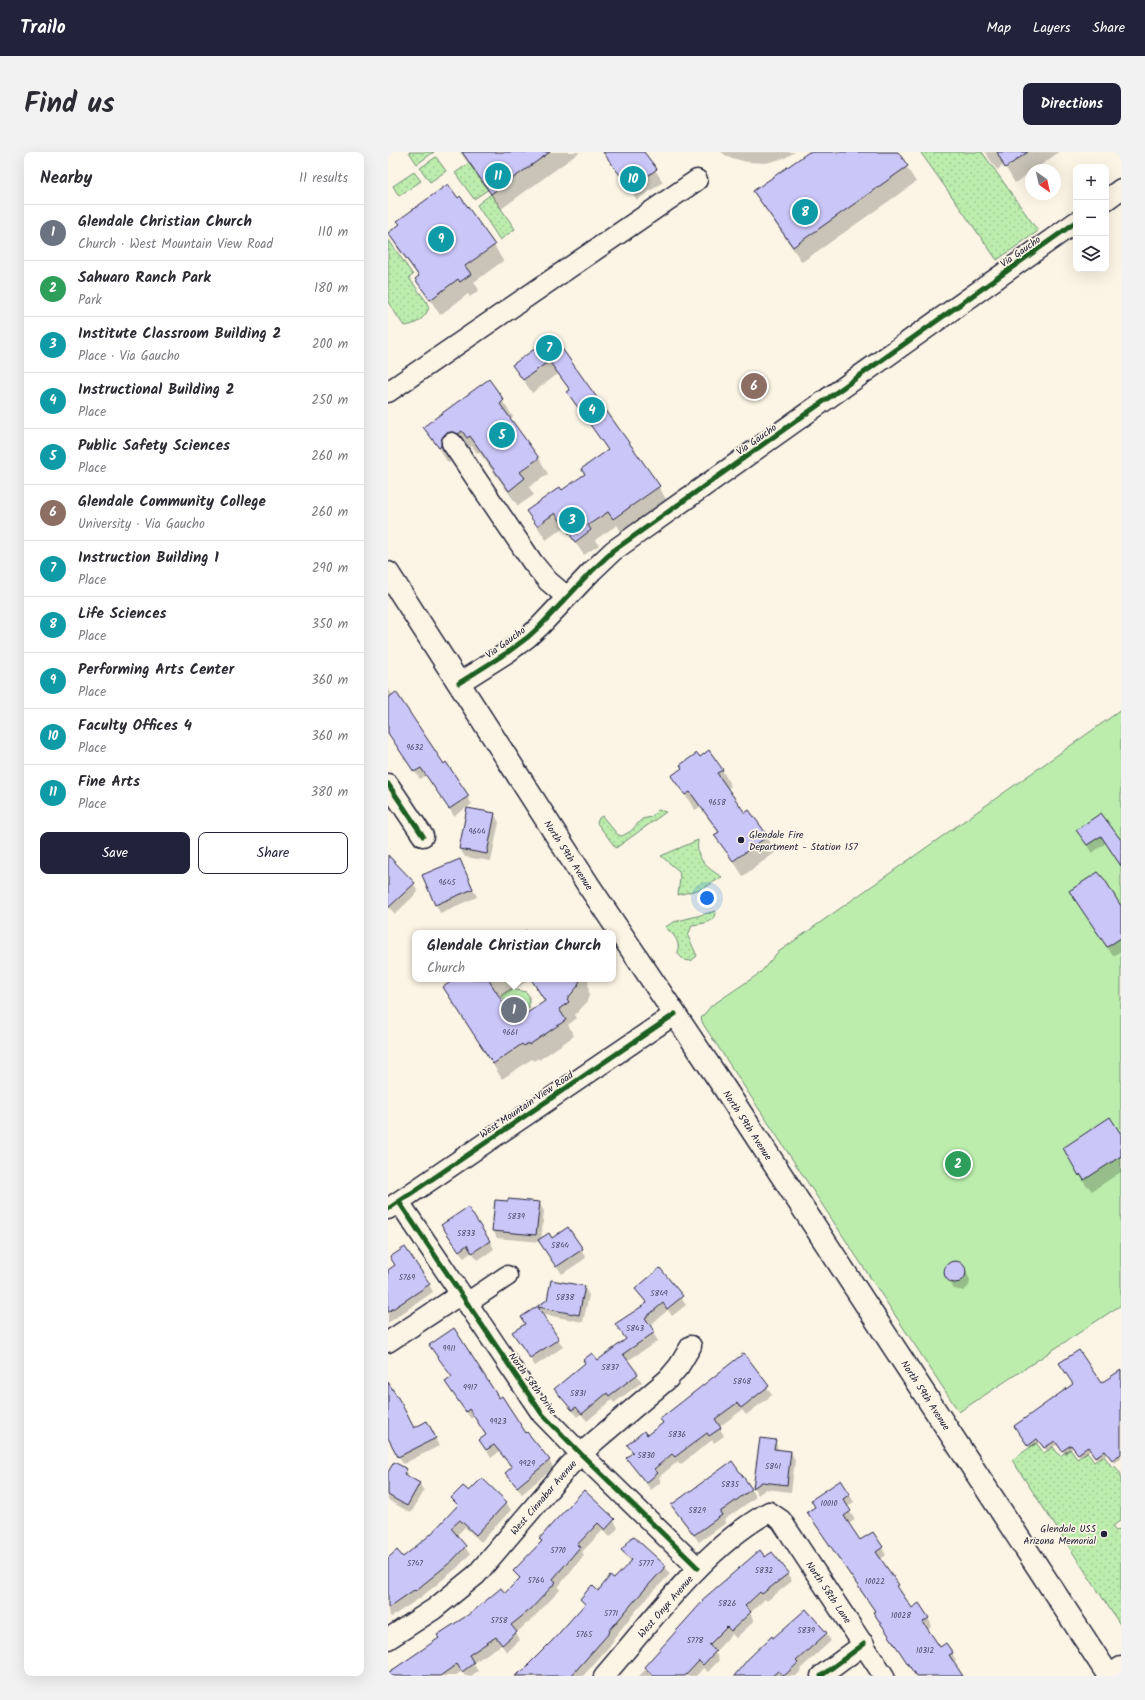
<!DOCTYPE html>
<html lang="en">
<head>
<meta charset="utf-8">
<style>
  :root { --surface:#fff; --page:#f2f2f3; --text:#2b2b33; --muted:#7c7c81; --line:#e1e1e2; --accent:#22223b }
  body { margin:0; font-family:Kalam,sans-serif; background:var(--page); color:var(--text) }
  .controls { position:absolute; right:12px; top:12px; display:grid; overflow:hidden; border-radius:8px; box-shadow:0 4px 16px #0002 }
  .controls button { width:36px; height:36px; display:grid; place-items:center; padding:0; border:0; border-bottom:1px solid var(--line); background:var(--surface); color:var(--text); font:20px sans-serif }
  .compass { position:absolute; left:637px; top:12px; width:36px; height:36px; border-radius:50%; background:var(--surface); box-shadow:0 4px 16px #0002; rotate:146deg }
  .you { position:absolute; left:319px; top:746px; width:14px; height:14px; margin:-10px; border:3px solid #fff; border-radius:50%; background:#1a73e8; box-shadow:0 0 0 6px #1a73e833 }
  .badge { display:grid; place-items:center; width:26px; height:26px; border-radius:50%; background:var(--accent); color:#fff; font-size:13px; font-weight:700 }
  .pin { position:absolute; translate:-50% -50%; border:2px solid #fff; box-shadow:0 1px 4px #0006 }
  .popup { position:absolute; left:24px; top:778px; width:204px; height:52px; box-sizing:border-box; display:grid; place-content:center; border-radius:8px; background:var(--surface); filter:drop-shadow(0 1px 3px #0005); font-size:13px; white-space:nowrap; color:var(--muted) }
  .popup b { font-size:15px; color:var(--text) }
  .popup::after { content:''; position:absolute; left:50%; top:100%; margin-left:-8px; border:8px solid transparent; border-top-color:var(--surface) }
  .list { margin:0; padding:0; list-style:none }
  h2 { display:flex; justify-content:space-between; align-items:center; height:52px; margin:0; padding:0 16px; font-size:17px }
  h2 small { font-size:13px; font-weight:400; color:var(--muted) }
  .list li { display:grid; grid-template-columns:26px 1fr auto; gap:12px; align-items:center; box-sizing:border-box; height:56px; padding:0 16px; border-top:1px solid var(--line) }
  .list b { display:block; font-size:15px; white-space:nowrap }
  .list p { margin:0; font-size:13px; white-space:nowrap; color:var(--muted) }
  .list em { font-size:13px; font-style:normal; color:var(--muted) }
  .actions { display:flex; gap:8px; padding:12px 16px }
  .actions a { flex:1; padding:9px 0; border:1px solid var(--accent); border-radius:8px; text-align:center; font-size:14px; color:var(--accent) }
  .actions .main { background:var(--accent); color:#fff }
  .icon { flex:none; width:22px; height:22px; fill:none; stroke:currentColor; stroke-width:2; stroke-linecap:round; stroke-linejoin:round }
  .map { position:relative; flex:none; width:733px; height:1524px; overflow:hidden; border-radius:8px }
  header { display:flex; align-items:center; gap:24px; box-sizing:border-box; height:56px; padding:0 20px; background:var(--accent); color:#fff }
  header strong { font-size:19px }
  nav { display:flex; gap:22px; margin-inline-start:auto; font-size:14px }
  .intro { display:flex; align-items:center; justify-content:space-between; box-sizing:border-box; height:96px; padding:0 24px }
  h1 { margin:0; font-size:28px }
  .button { padding:10px 18px; border-radius:8px; background:var(--accent); color:#fff; font-size:14px; font-weight:700 }
  main { display:flex; gap:24px; padding:0 24px }
  aside { flex:1; background:var(--surface); border-radius:8px; box-shadow:0 4px 16px #0002 }
  .map>svg:first-child { display:block }
</style>
</head>
<body>
<header>
<strong>Trailo</strong>
<nav><a>Map</a><a>Layers</a><a>Share</a></nav>
</header>
<div class="intro"><h1>Find us</h1><a class="button">Directions</a></div>
<main>
<aside>
<h2>Nearby<small>11 results</small></h2>
<ul class="list">
<li><span class="badge" style="background:#6b7280">1</span><div><b>Glendale Christian Church</b><p>Church · West Mountain View Road</p></div><em>110 m</em></li>
<li><span class="badge" style="background:#2e9e5b">2</span><div><b>Sahuaro Ranch Park</b><p>Park</p></div><em>180 m</em></li>
<li><span class="badge" style="background:#0f9aa8">3</span><div><b>Institute Classroom Building 2</b><p>Place · Via Gaucho</p></div><em>200 m</em></li>
<li><span class="badge" style="background:#0f9aa8">4</span><div><b>Instructional Building 2</b><p>Place</p></div><em>250 m</em></li>
<li><span class="badge" style="background:#0f9aa8">5</span><div><b>Public Safety Sciences</b><p>Place</p></div><em>260 m</em></li>
<li><span class="badge" style="background:#8d6e63">6</span><div><b>Glendale Community College</b><p>University · Via Gaucho</p></div><em>260 m</em></li>
<li><span class="badge" style="background:#0f9aa8">7</span><div><b>Instruction Building 1</b><p>Place</p></div><em>290 m</em></li>
<li><span class="badge" style="background:#0f9aa8">8</span><div><b>Life Sciences</b><p>Place</p></div><em>350 m</em></li>
<li><span class="badge" style="background:#0f9aa8">9</span><div><b>Performing Arts Center</b><p>Place</p></div><em>360 m</em></li>
<li><span class="badge" style="background:#0f9aa8">10</span><div><b>Faculty Offices 4</b><p>Place</p></div><em>360 m</em></li>
<li><span class="badge" style="background:#0f9aa8">11</span><div><b>Fine Arts</b><p>Place</p></div><em>380 m</em></li>
</ul>
<div class="actions"><a class="main">Save</a><a>Share</a></div>
</aside>
<div class="map">
<svg width="733" height="1524" viewBox="0 0 733 1524">
  <defs>
    <pattern id="grass-dots" width="8" height="8" patternUnits="userSpaceOnUse"><rect width="8" height="8" fill="#bcedad"/><path d="M2 2h.1M6 6h.1" fill="none" stroke="#a1cb96" stroke-width="1.8" stroke-linecap="round"/></pattern>
  </defs>
  <rect width="100%" height="100%" fill="#fcf5e5"/>
  <filter id="ink" filterUnits="userSpaceOnUse"><feTurbulence type="fractalNoise" baseFrequency=".025" numOctaves="2"/><feDisplacementMap in="SourceGraphic" scale="8" xChannelSelector="R" yChannelSelector="G"/><feConvolveMatrix kernelMatrix="1 2 1 2 8 2 1 2 1" color-interpolation-filters="sRGB"/></filter>
  <g filter="url(#ink)">
    <g fill="url(#grass-dots)" stroke="#6f8874">
      <polygon points="21,0 46,0 29,12"/>
      <polygon points="534,0 594,0 650,79 609,108 533,1"/>
      <polygon points="48,5 58,19 42,30 32,16"/>
      <polygon points="81,11 101,37 86,47 67,21"/>
      <polygon points="26,20 33,29 11,44 5,34"/>
      <polygon points="103,42 127,77 112,88 89,53"/>
      <path d="M 0,87 L 25,123 L 21,126 L 38,149 L 41,156 C 36,167 28,173 16,174 L 0,150 Z"/>
      <polygon points="270,658 278,660 228,696 209,671 211,666 214,664 230,683 234,684 243,679 254,667 263,665"/>
      <path d="M 310,688 C 307,707 319,716 334,725 L 316,736 L 290,743 L 292,726 L 291,719 L 273,704 Z"/>
      <path d="M 328,759 L 325,767 L 317,771 L 304,773 L 300,784 L 309,804 L 303,809 L 296,808 L 290,802 C 292,788 286,783 277,775 L 286,770 Z"/>
      <polygon points="648,1291 656,1301 665,1295 672,1304 682,1297 689,1307 699,1300 706,1310 716,1304 724,1315 727,1314 733,1322 733,1368 724,1375 728,1379 733,1376 733,1474 624,1308"/>
    </g>
    <g fill="#bcedad" stroke="#6f8874">
      <polygon points="733,558 733,1153 571,1260 315,872 313,866 323,854 372,821 389,801"/>
      <polygon points="123,837 138,840 141,844 141,856 127,864 113,843"/>
    </g>
    <g fill="#0003" fill-rule="evenodd">
      <polygon points="72,0 192,0 113,57"/>
      <polygon points="217,0 255,0 275,30 249,48"/>
      <polygon points="333,0 407,0 397,6 378,11 359,10 340,5"/>
      <polygon points="423,0 509,0 528,30 414,110 376,55 367,39"/>
      <polygon points="597,0 671,0 646,18 643,18 643,20 627,31 616,13 609,18"/>
      <polygon points="70,47 106,93 115,109 86,130 91,138 82,145 80,142 52,163 29,127 31,125 10,97 1,81"/>
      <polygon points="165,185 271,335 279,349 234,381 229,373 207,388 211,393 196,403 176,375 158,388 140,360 174,339 224,302 189,253 187,253 180,240 182,239 170,222 144,241 126,213"/>
      <path d="M 101,229 L 125,265 L 122,267 L 151,306 L 160,322 L 141,335 L 146,343 L 130,354 L 91,300 L 89,301 L 84,294 L 80,297 L 62,302 L 62,310 L 60,311 L 37,275 ZM 56,282 L 59,282 L 51,290 Z"/>
      <polygon points="0,537 84,652 66,664 39,623 32,627 0,581"/>
      <polygon points="311,606 334,618 343,634 339,637 357,662 379,685 388,700 355,724 328,683 331,681 312,655 307,658 285,624"/>
      <polygon points="106,662 111,670 103,709 77,705 72,697"/>
      <polygon points="713,662 733,690 733,713 718,691 704,701 694,686"/>
      <polygon points="0,704 26,732 30,740 7,762 0,754"/>
      <polygon points="72,708 89,745 52,761 35,723"/>
      <polygon points="682,739 733,756 733,799 725,804"/>
      <polygon points="138,777 141,781 132,781"/>
      <polygon points="69,827 142,827 112,847 127,870 158,850 143,827 200,827 201,843 199,850 187,863 189,866 180,873 186,884 151,908 150,906 146,909 144,907 114,927 56,835"/>
      <polygon points="733,984 733,1020 704,1039 700,1034 699,1035 676,997"/>
      <polygon points="151,1051 156,1059 153,1088 163,1087 179,1076 198,1106 174,1122 153,1090 109,1086 105,1078"/>
      <polygon points="59,1081 102,1089 106,1097 90,1108 84,1100 76,1106"/>
      <polygon points="566,1110 575,1113 582,1128 581,1134 576,1139 566,1137 557,1123 560,1113"/>
      <polygon points="272,1118 298,1153 284,1164 280,1158 261,1174 270,1189 239,1209 254,1230 226,1251 224,1248 199,1269 193,1262 189,1265 167,1237 209,1210 238,1188 233,1180 259,1152 248,1137"/>
      <polygon points="0,1119 41,1132 45,1140 0,1171"/>
      <polygon points="196,1135 201,1143 195,1170 153,1162 175,1195 147,1214 130,1188 138,1172 134,1166 160,1149"/>
      <polygon points="47,1201 111,1247 138,1283 161,1308 165,1316 134,1342 118,1321 124,1317 111,1300 103,1306 97,1296 99,1284 86,1264 83,1267 63,1238 65,1226"/>
      <polygon points="355,1203 384,1243 358,1263 354,1258 331,1275 336,1284 326,1291 324,1288 292,1313 290,1309 271,1325 273,1330 263,1338 239,1306 245,1301 241,1293 259,1285"/>
      <polygon points="733,1219 733,1307 726,1311 720,1302 710,1308 703,1298 693,1305 686,1295 677,1302 670,1292 659,1299 652,1290 642,1296 629,1277 713,1233"/>
      <polygon points="0,1232 26,1277 43,1278 51,1294 15,1312 0,1283"/>
      <polygon points="373,1287 387,1289 391,1299 403,1300 407,1308 403,1340 378,1337 370,1343 366,1336"/>
      <polygon points="344,1311 368,1345 336,1368 338,1371 311,1390 289,1361"/>
      <polygon points="18,1318 22,1326 31,1331 36,1339 23,1361 0,1348 0,1322"/>
      <polygon points="81,1341 118,1350 123,1358 93,1390 77,1375 68,1384 82,1402 69,1416 32,1446 3,1465 0,1460 0,1411 14,1406 44,1383 70,1355 64,1346"/>
      <polygon points="461,1342 466,1350 459,1355 467,1368 460,1372 472,1390 494,1396 498,1403 492,1408 523,1457 540,1466 544,1474 539,1478 552,1496 564,1501 568,1509 565,1511 574,1524 528,1524 488,1459 425,1368"/>
      <polygon points="226,1368 230,1376 222,1385 215,1378 194,1400 196,1403 170,1435 172,1438 147,1464 128,1481 132,1488 119,1500 113,1493 85,1511 90,1519 83,1524 77,1524 74,1519 67,1524 0,1524 0,1520 8,1515 9,1516 117,1443 132,1428 127,1419 154,1390 152,1387 164,1372"/>
      <polygon points="234,1398 277,1414 282,1422 252,1454 225,1487 226,1489 195,1524 128,1524 142,1514 197,1454 193,1447 210,1440 226,1429 243,1410"/>
      <polygon points="377,1407 400,1422 404,1429 379,1449 377,1447 362,1461 366,1469 348,1486 344,1482 327,1500 331,1508 320,1520 315,1516 308,1524 251,1524 258,1517 257,1515"/>
      <polygon points="438,1481 443,1489 412,1517 413,1519 408,1524 347,1524 385,1487"/>
    </g>
    <g fill="#cbc6f8" stroke="#22223b">
      <polygon points="74,0 162,0 103,42"/>
      <polygon points="215,0 256,0 269,17 242,37"/>
      <polygon points="421,0 510,0 520,14 405,95 365,39"/>
      <polygon points="609,0 640,0 617,16"/>
      <polygon points="60,32 70,46 72,44 107,93 77,114 83,122 72,130 70,127 42,148 27,127 31,124 0,81 12,72 9,69"/>
      <polygon points="165,184 272,334 225,367 220,360 200,373 203,378 187,390 167,361 149,374 138,359 172,335 174,338 197,322 193,317 220,298 179,240 182,238 161,209 135,228 124,213"/>
      <polygon points="101,227 116,248 112,252 151,306 132,320 137,326 121,339 82,284 79,286 74,279 70,282 64,280 58,281 54,286 53,294 51,296 35,275"/>
      <polygon points="8,540 56,612 58,610 81,644 61,657 33,616 26,620 0,581 0,546"/>
      <polygon points="321,598 335,618 329,621 357,661 361,658 380,684 345,709 326,683 331,680 302,640 297,643 283,624 294,616 292,613 309,601 312,605"/>
      <polygon points="79,656 107,661 99,702 71,697"/>
      <polygon points="713,661 733,688 733,714 713,684 699,693 688,678"/>
      <polygon points="0,703 27,731 0,756"/>
      <polygon points="72,707 85,737 47,753 34,723"/>
      <polygon points="710,720 717,728 733,754 733,786 719,795 681,739"/>
      <polygon points="67,827 100,827 127,869 157,849 143,827 192,827 190,834 179,847 181,850 171,857 178,868 141,893 140,891 136,894 134,892 105,912 55,835"/>
      <polygon points="722,965 733,982 733,1004 696,1028 692,1022 691,1024 675,996"/>
      <polygon points="120,1047 152,1050 148,1083 104,1079 107,1048 120,1049"/>
      <polygon points="80,1055 102,1089 84,1101 79,1093 71,1099 53,1073"/>
      <polygon points="180,1075 195,1097 168,1115 150,1088 161,1081 164,1086"/>
      <polygon points="17,1095 42,1132 0,1160 0,1118 7,1113 2,1105"/>
      <circle cx="567" cy="1120" r="11"/>
      <polygon points="272,1116 295,1144 279,1157 275,1151 257,1166 267,1180 235,1202 250,1222 221,1244 219,1241 194,1262 188,1255 184,1258 166,1237 197,1211 195,1208 204,1201 210,1208 238,1187 227,1172 259,1151 247,1137"/>
      <polygon points="163,1128 197,1134 191,1163 150,1155 171,1187 142,1206 124,1180 137,1172 133,1165 159,1148"/>
      <polygon points="66,1176 111,1246 114,1244 138,1281 139,1280 162,1308 129,1335 117,1321 124,1315 106,1293 98,1298 91,1288 98,1283 81,1257 78,1260 57,1230 64,1225 41,1193"/>
      <polygon points="691,1198 713,1231 733,1218 733,1302 724,1308 717,1299 707,1305 700,1295 690,1302 683,1293 674,1299 667,1289 656,1296 649,1287 640,1294 626,1274 685,1232 671,1211"/>
      <polygon points="356,1201 381,1234 353,1256 349,1251 327,1267 333,1276 321,1284 319,1281 287,1305 284,1302 266,1317 270,1321 258,1331 238,1306 245,1300 239,1293 256,1279 259,1283 275,1271 272,1267"/>
      <polygon points="0,1230 12,1249 26,1276 39,1269 48,1286 10,1305 0,1286"/>
      <polygon points="372,1286 388,1288 386,1297 403,1299 399,1333 374,1330 365,1336"/>
      <polygon points="344,1309 364,1337 332,1360 334,1363 306,1383 283,1353"/>
      <polygon points="6,1310 19,1317 16,1322 32,1331 19,1354 0,1343 0,1320"/>
      <polygon points="94,1326 119,1350 88,1383 72,1368 63,1376 78,1394 64,1409 27,1439 26,1438 0,1456 0,1406 9,1398 15,1405 43,1382 70,1353 63,1346 75,1334 81,1339"/>
      <polygon points="453,1328 462,1342 455,1347 463,1359 456,1364 472,1388 485,1380 495,1395 488,1400 511,1433 509,1434 524,1456 531,1451 541,1466 535,1470 552,1495 558,1491 565,1501 561,1503 575,1524 528,1524 485,1460 487,1459 419,1360 427,1355 423,1348"/>
      <polygon points="196,1338 227,1367 217,1378 210,1371 189,1393 192,1395 165,1427 168,1430 143,1457 123,1473 129,1480 114,1493 108,1485 81,1503 86,1511 74,1520 69,1512 52,1524 0,1524 0,1521 51,1486 49,1483 83,1461 113,1436 117,1441 132,1426 125,1419 154,1389 151,1387 164,1372"/>
      <polygon points="245,1384 278,1414 248,1447 221,1479 222,1480 183,1524 127,1524 141,1514 140,1513 164,1489 197,1452 192,1447 204,1433 210,1439 222,1424 226,1427 244,1408 233,1398"/>
      <polygon points="372,1398 377,1405 384,1400 401,1421 374,1442 372,1440 357,1454 363,1460 343,1479 339,1475 321,1493 328,1499 315,1513 311,1509 297,1524 266,1524 256,1515 315,1449 314,1448"/>
      <polygon points="418,1457 439,1481 408,1509 410,1511 396,1524 390,1519 384,1524 346,1524 360,1507 384,1484 385,1486"/>
    </g>
    <g fill="none" stroke-linecap="round" stroke-linejoin="round">
      <defs>
        <g id="minor">
          <polyline points="718,48 733,37"/>
          <polyline points="0,240 309,28"/>
          <polyline points="64,291 145,411 160,429 179,445"/>
          <polyline points="71,531 120,500 140,485 152,474 204,419 225,399 688,70"/>
          <polyline points="0,632 35,684"/>
          <polyline points="11,1050 154,1262 193,1302 310,1416"/>
          <polyline points="0,1057 287,862"/>
          <polyline points="79,1151 119,1124"/>
          <polyline points="0,1190 73,1142"/>
          <polyline points="0,1487 46,1457 88,1423 181,1314 207,1289 280,1227 291,1214 303,1194"/>
          <path d="M 216,1524 C 263,1470 318,1394 381,1360 L 393,1368 L 496,1524"/>
          <polyline points="433,1524 476,1492"/>
          <polyline points="720,1524 733,1515"/>
        </g>
        <polyline id="major" points="0,421 201,734 337,937 721,1524"/>
      </defs>
      <use href="#minor" stroke="#22223b" stroke-width="23"/>
      <use href="#major" stroke="#22223b" stroke-width="25"/>
      <use href="#minor" stroke="#fcf5e5" stroke-width="20"/>
      <use href="#major" stroke="#fcf5e5" stroke-width="22"/>
      <defs>
        <g id="cycleway">
          <polyline points="71,531 120,500 140,485 152,474 204,419 225,399 688,70"/>
          <polyline points="0,632 35,684"/>
          <polyline points="11,1050 154,1262 193,1302 310,1416"/>
          <polyline points="0,1057 287,862"/>
          <polyline points="433,1524 476,1492"/>
        </g>
      </defs>
      <use href="#cycleway" stroke="#fcf5e5" stroke-width="8"/>
      <use href="#cycleway" stroke="#1b5e20" stroke-width="5"/>
    </g>
  </g>
  <g fill="#22223b" stroke="#fcf5e5" stroke-width="1.5">
    <circle cx="353" cy="688" r="4"/>
    <circle cx="716" cy="1382" r="4"/>
  </g>
  <g text-anchor="middle" stroke-width="3.5" stroke-linejoin="round" paint-order="stroke">
    <g font-size="8" fill="#4c4b6a">
      <text x="27" y="598">9632</text>
      <text x="329" y="653">9658</text>
      <text x="89" y="682">9644</text>
      <text x="59" y="733">9645</text>
      <text x="122" y="883">9661</text>
      <text x="128" y="1067">5839</text>
      <text x="78" y="1084">5833</text>
      <text x="172" y="1096">5844</text>
      <text x="19" y="1128">5769</text>
      <text x="271" y="1144">5849</text>
      <text x="177" y="1148">5838</text>
      <text x="247" y="1179">5843</text>
      <text x="61" y="1199">9911</text>
      <text x="222" y="1218">5837</text>
      <text x="354" y="1232">5848</text>
      <text x="82" y="1238">9917</text>
      <text x="190" y="1244">5831</text>
      <text x="110" y="1272">9923</text>
      <text x="289" y="1285">5836</text>
      <text x="258" y="1306">5830</text>
      <text x="139" y="1314">9929</text>
      <text x="385" y="1317">5841</text>
      <text x="342" y="1335">5835</text>
      <text x="441" y="1354">10010</text>
      <text x="309" y="1361">5829</text>
      <text x="170" y="1401">5770</text>
      <text x="27" y="1414">5747</text>
      <text x="258" y="1414">5777</text>
      <text x="376" y="1421">5832</text>
      <text x="148" y="1431">5764</text>
      <text x="487" y="1432">10022</text>
      <text x="339" y="1454">5826</text>
      <text x="223" y="1464">5771</text>
      <text x="513" y="1466">10028</text>
      <text x="111" y="1471">5758</text>
      <text x="418" y="1481">5839</text>
      <text x="196" y="1485">5765</text>
      <text x="307" y="1491">5778</text>
      <text x="537" y="1501">10312</text>
    </g>
    <g font-size="10" fill="#22223b" stroke="#fcf5e5">
      <text transform="translate(632 99) rotate(-35)" y="4">Via Gaucho</text>
      <text transform="translate(368 287) rotate(-35)" y="4">Via Gaucho</text>
      <text transform="translate(117 490) rotate(-36)" y="4">Via Gaucho</text>
      <text transform="translate(181 703) rotate(57)" y="4">North 59th Avenue</text>
      <text transform="translate(138 952) rotate(-34)" y="4">West Mountain View Road</text>
      <text transform="translate(360 973) rotate(57)" y="4">North 59th Avenue</text>
      <text transform="translate(145 1231) rotate(54)" y="4">North 58th Drive</text>
      <text transform="translate(538 1243) rotate(57)" y="4">North 59th Avenue</text>
      <text transform="translate(155 1345) rotate(-49)" y="4">West Cinnabar Avenue</text>
      <text transform="translate(441 1440) rotate(56)" y="4">North 58th Lane</text>
      <text transform="translate(277 1454) rotate(-49)" y="4">West Onyx Avenue</text>
    </g>
    <g font-size="10" fill="#22223b" stroke="#fcf5e5" text-anchor="start">
      <text x="361" y="686">Glendale Fire<tspan x="361" dy="12">Department - Station 157</tspan></text>
      <text x="708" y="1380" text-anchor="end">Glendale USS<tspan x="708" dy="12">Arizona Memorial</tspan></text>
    </g>
  </g>
</svg>
<div class="controls">
<button>+</button>
<button>−</button>
<button><svg class="icon" aria-label="layers" viewBox="0 0 24 24"><path d="M12 4l9 5-9 5-9-5zM3 14l9 5 9-5"/></svg></button>
</div>
<svg class="compass" viewBox="-18 -18 36 36"><path d="M0-13l5 13h-10z" fill="#e53935"/><path d="M0 13l5-13h-10z" fill="#7c7c81"/></svg>
<div class="you"></div>
<div class="pin badge" style="left:126px;top:858px;background:#6b7280">1</div>
<div class="popup"><b>Glendale Christian Church</b>Church</div>
<div class="pin badge" style="left:570px;top:1012px;background:#2e9e5b">2</div>
<div class="pin badge" style="left:184px;top:368px;background:#0f9aa8">3</div>
<div class="pin badge" style="left:204px;top:258px;background:#0f9aa8">4</div>
<div class="pin badge" style="left:114px;top:283px;background:#0f9aa8">5</div>
<div class="pin badge" style="left:366px;top:234px;background:#8d6e63">6</div>
<div class="pin badge" style="left:161px;top:196px;background:#0f9aa8">7</div>
<div class="pin badge" style="left:417px;top:60px;background:#0f9aa8">8</div>
<div class="pin badge" style="left:53px;top:87px;background:#0f9aa8">9</div>
<div class="pin badge" style="left:245px;top:27px;background:#0f9aa8">10</div>
<div class="pin badge" style="left:110px;top:24px;background:#0f9aa8">11</div>
</div>
</main>
</body>
</html>
